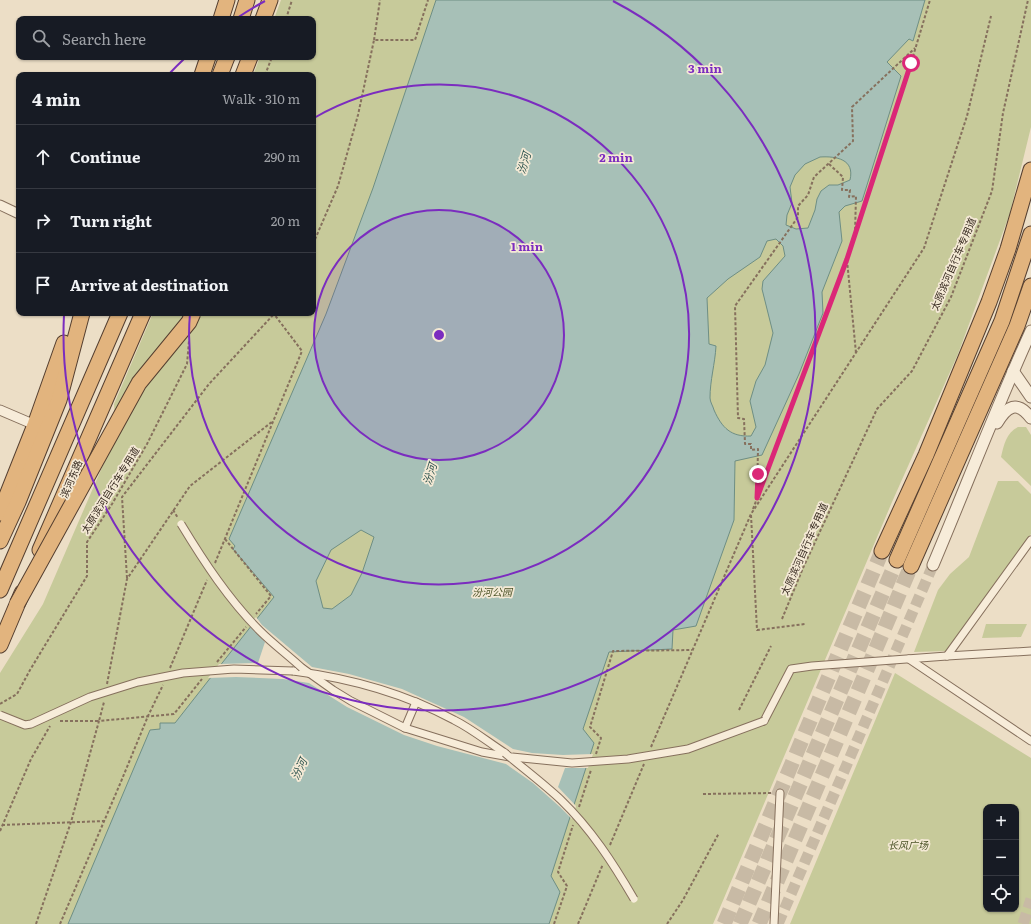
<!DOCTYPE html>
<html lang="en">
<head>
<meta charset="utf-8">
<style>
  :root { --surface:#171b24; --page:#242831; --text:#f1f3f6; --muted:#9ea1a6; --line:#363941 }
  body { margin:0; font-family:Literata,"Noto Sans SC",serif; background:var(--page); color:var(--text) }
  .controls { position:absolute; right:12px; bottom:12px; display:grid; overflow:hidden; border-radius:8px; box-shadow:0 1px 3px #0004 }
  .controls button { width:36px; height:36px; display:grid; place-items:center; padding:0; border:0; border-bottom:1px solid var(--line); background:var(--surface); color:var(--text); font:20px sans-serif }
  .stop { position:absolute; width:12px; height:12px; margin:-9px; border:3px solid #db2777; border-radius:50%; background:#fff }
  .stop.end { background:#db2777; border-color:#fff; box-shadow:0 1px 4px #0008 }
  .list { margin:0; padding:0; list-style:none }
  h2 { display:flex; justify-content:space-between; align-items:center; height:52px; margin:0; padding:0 16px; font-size:17px }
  h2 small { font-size:13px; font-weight:400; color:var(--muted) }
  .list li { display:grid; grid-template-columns:26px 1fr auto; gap:12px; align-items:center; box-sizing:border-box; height:64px; padding:0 16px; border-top:1px solid var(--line) }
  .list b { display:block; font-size:15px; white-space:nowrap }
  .list em { font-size:13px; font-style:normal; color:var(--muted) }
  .icon { flex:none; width:22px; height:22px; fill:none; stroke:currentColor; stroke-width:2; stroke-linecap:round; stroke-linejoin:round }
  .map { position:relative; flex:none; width:1031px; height:924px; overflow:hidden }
  .search { position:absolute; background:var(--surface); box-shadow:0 1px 3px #0004; left:16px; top:16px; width:300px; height:44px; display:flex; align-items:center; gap:10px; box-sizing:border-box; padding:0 14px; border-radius:8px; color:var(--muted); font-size:15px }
  .panel { position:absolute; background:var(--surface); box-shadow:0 1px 3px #0004; left:16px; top:72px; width:300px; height:244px; border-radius:8px }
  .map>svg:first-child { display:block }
</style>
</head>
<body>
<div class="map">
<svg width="1031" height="924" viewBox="0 0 1031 924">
  <rect width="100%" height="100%" fill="#ecdec6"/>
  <g fill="#c7ca9a" fill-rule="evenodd">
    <polygon points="281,0 1031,0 1031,127 1010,213 958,354 892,502 713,924 0,924 0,673 43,604 116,435 114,404 153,313 313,313 313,75 253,75 260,57 313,57 313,19 274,19"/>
    <path d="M 1018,427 L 1026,427 L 1031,435 L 1031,486 L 1001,457 C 1004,445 1006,433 1018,427 Z"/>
    <polygon points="998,481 1018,481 1031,494 1031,534 987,598 946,651 914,652 938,590 950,574 969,557"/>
    <polygon points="986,624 1027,624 1021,637 982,638"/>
    <path d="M 895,673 L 1031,758 L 1031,924 L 790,924 ZM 986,807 L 1016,807 L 1016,909 L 986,909 Z"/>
  </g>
  <path fill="#a7c0b7" stroke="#6e8e84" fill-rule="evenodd" d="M 436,0 L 925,0 L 913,41 L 909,39 L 887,62 L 901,76 L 862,201 L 845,206 L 839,212 L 842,241 L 822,292 L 823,313 L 799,374 L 762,455 L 735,461 L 734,520 L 696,626 L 673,630 L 672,649 L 609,652 L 583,729 L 594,743 L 551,876 L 560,892 L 549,924 L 68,924 L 150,730 L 160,729 L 160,723 L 175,723 L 274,597 L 233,549 L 235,546 L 229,539 L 326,314 L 373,188 ZM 820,157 C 836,156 855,159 850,180 L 838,185 L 829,185 L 821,191 L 817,199 L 815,210 L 808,228 L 796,229 L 786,225 L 787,215 L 792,203 L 790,187 L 795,175 L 805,164 ZM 776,239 L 783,246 L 785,256 L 763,281 L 762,289 L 773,333 L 765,365 L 756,381 L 750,401 L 756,427 L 751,436 C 731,437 722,428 714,410 C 713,406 710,402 710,398 C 710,380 715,364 716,346 L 709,344 L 707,298 L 728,279 L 760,257 L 767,241 ZM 361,530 L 374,537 L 362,573 L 351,595 L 332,609 L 323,608 L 316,581 L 331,550 Z"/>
  <polygon fill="#ecdec6" points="256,617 262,625 312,667 349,674 402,689 464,717 513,749 532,753 563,755 593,754 588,768 565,768 558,787 576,806 572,819 560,807 533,783 506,764 437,746 404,735 347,707 309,683 283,679 236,677 208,678 219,664 258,663 265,642 249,625"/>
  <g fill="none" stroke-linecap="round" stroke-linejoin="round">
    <g stroke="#c8baa5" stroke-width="11" stroke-dasharray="11 5.5" stroke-linecap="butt">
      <polyline points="778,924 933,565"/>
      <polyline points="1023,924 1031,899"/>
    </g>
    <g stroke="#c8baa5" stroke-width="15" stroke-dasharray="15 8" stroke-linecap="butt">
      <polyline points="724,924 882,551"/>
      <polyline points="740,924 897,560"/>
      <polyline points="759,924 911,566"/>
    </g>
    <defs>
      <g id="pedestrian">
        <polyline points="947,656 1031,540"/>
        <polyline points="909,659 1031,741"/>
        <polyline points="302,668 333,690 351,701 405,728 482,752 510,757"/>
        <path d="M 293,671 C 349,678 404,693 454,720 C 472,729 488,742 505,753"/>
        <polyline points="764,721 791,669 812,666 947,656 1031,651"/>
        <polyline points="405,728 416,702"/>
        <polyline points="774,924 780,793"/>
      </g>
      <g id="minor">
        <polyline points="0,205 19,214"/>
        <polyline points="0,410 35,425"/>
      </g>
      <g id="tertiary">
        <polyline points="1013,371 1031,397"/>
        <path d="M 997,423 C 1007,406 1017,400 1031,418"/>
        <path d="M 933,565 C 966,487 996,408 1031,331"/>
      </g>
      <g id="trunk">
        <polyline points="221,19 227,0"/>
        <polyline points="241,19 247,0"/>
        <polyline points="263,19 270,0"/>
        <polyline points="202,75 208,57"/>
        <polyline points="220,75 227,57"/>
        <polyline points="243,75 250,57"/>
        <polyline points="0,513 35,425 64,343"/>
        <polyline points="0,541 18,502 59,400 82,313"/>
        <polyline points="40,550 143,313"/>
        <polyline points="882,551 926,455 989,302 1008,249 1031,170"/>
        <polyline points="897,560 1002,321 1031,234"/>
        <polyline points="911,566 1017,326 1031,286"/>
        <polyline points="0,590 120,313"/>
        <polyline points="0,645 22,593"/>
      </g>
    </defs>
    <use href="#pedestrian" stroke="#86705d" stroke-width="9"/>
    <use href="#minor" stroke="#86705d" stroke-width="11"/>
    <use href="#tertiary" stroke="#86705d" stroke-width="13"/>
    <use href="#trunk" stroke="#553f30" stroke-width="17"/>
    <g stroke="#86705d" stroke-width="2" stroke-dasharray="3 2" stroke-linecap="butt">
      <polyline points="286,19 292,0"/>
      <polyline points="374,40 380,0"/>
      <polyline points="265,75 272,57"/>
      <polyline points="829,164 843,177 842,190 850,190 849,197 856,196 855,233"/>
      <polyline points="313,244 338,186 358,115 374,40 415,40 428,0"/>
      <polyline points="847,260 856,353"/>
      <polyline points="757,496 758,449 751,450 751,444 745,444 744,419 738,418 735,306 798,217 798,206 808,195 814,177 853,141 852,107 915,48"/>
      <polyline points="753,509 847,259 911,63 930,0"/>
      <polyline points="173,510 178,518"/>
      <polyline points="751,515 757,630 805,624"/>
      <polyline points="225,539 271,596 256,614"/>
      <polyline points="215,563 302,351 274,314 275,313"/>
      <polyline points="127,578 122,497 209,384 274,314"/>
      <polyline points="782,619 803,568 877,409 912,371 951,297 992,191 1003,113 1028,0"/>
      <polyline points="217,662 246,627"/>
      <polyline points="170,668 207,580"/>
      <polyline points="107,684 127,579 190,486 273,421"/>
      <polyline points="0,704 17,694 30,670 87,576 87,542 112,504 147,444 187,364 189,341"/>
      <polyline points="739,710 771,646"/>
      <polyline points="60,721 99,721 104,702"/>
      <polyline points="651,747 751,514 924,248 967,116 991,16"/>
      <polyline points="596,754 601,738 590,727 613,651 692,650"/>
      <polyline points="703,794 772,793"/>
      <polyline points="579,807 591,770"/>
      <polyline points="2,825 105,821"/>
      <polyline points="0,831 31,759 50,726"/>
      <polyline points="610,845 644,764"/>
      <polyline points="36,924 71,822 99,721 174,714 202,679"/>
      <polyline points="60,924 120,784 148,716 163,685"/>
      <polyline points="554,924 567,886 558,872 573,825"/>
      <polyline points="578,924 603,864"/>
      <polyline points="667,924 683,900 719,833"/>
    </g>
    <use href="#pedestrian" stroke="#f7ecd9" stroke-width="7"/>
    <use href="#minor" stroke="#f7ecd9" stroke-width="9"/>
    <use href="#tertiary" stroke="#f7ecd9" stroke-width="11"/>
    <use href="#trunk" stroke="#e2b47e" stroke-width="15"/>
    <defs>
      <g id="pedestrian-bridge">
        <path d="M 181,524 C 204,562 229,600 260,631 C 273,644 288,655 302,668"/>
        <polyline points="0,715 25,725 31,724 90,697 138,682 183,673 234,669 293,671"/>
        <path d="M 505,753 C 524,769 544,784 561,800 C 591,829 613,863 634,899"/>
        <polyline points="512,757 572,763 628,759 688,749 764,721"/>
      </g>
      <polyline id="trunk-bridge" points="17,604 139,383 189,322 193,313"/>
    </defs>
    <use href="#pedestrian-bridge" stroke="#86705d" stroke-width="9" stroke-linecap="butt"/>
    <use href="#trunk-bridge" stroke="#553f30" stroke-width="17" stroke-linecap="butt"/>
    <use href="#pedestrian-bridge" stroke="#f7ecd9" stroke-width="7"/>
    <use href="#trunk-bridge" stroke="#e2b47e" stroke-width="15"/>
  </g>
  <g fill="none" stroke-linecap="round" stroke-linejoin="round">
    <polyline stroke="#db2777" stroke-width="5" points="758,474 757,498 847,259 911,63"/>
  </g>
  <circle cx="439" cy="335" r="125" fill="#7b2cbf" fill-opacity=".12"/>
  <g fill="none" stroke="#7b2cbf" stroke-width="2">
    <circle cx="439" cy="335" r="125"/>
    <path d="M314 118A250 250 0 1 1 190 313"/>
    <path d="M169 74A376 376 0 0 1 185 58M237 18A376 376 0 0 1 265 1M613 1A376 376 0 1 1 64 315"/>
  </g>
  <g text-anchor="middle" stroke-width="3.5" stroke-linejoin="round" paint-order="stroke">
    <g font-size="10" fill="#372a20" stroke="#f4e9d5">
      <text transform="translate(953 264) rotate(-67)" y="4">太原滨河自行车专用道</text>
      <text transform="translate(71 479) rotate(-67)" y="4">滨河东路</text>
      <text transform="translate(110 490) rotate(-58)" y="4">太原滨河自行车专用道</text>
      <text transform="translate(804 549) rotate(-66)" y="4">太原滨河自行车专用道</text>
    </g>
    <g font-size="10" font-style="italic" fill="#4b5327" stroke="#f4e9d5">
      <text x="492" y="596">汾河公园</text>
      <text x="908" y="849">长风广场</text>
    </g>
    <g font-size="11" font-style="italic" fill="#305651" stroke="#f4e9d5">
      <text transform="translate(524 163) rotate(-73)" y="4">汾河</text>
      <text transform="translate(430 474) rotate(-73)" y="4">汾河</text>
      <text transform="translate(299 769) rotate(-65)" y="4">汾河</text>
    </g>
  </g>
  <circle cx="439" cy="335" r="6" fill="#7b2cbf" stroke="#f4e9d5" stroke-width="2"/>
  <g font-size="12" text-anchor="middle" font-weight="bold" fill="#7b2cbf" stroke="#f4e9d5" stroke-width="3.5" stroke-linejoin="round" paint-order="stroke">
    <text x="705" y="73">3 min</text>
    <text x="616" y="162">2 min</text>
    <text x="527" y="251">1 min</text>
  </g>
</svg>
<div class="controls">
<button>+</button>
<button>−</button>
<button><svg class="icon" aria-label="locate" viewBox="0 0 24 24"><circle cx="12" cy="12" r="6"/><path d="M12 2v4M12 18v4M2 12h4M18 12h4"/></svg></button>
</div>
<div class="stop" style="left:911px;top:63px"></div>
<div class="stop end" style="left:758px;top:474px"></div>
<div class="search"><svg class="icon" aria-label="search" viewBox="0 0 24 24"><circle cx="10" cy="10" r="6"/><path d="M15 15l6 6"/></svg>Search here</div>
<section class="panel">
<h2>4 min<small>Walk · 310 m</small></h2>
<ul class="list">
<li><svg class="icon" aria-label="ahead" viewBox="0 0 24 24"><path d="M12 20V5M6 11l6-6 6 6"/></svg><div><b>Continue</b></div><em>290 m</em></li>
<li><svg class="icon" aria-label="right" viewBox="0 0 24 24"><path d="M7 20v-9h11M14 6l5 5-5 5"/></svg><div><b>Turn right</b></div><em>20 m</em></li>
<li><svg class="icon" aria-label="arrive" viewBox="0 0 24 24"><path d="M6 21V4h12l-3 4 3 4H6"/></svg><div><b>Arrive at destination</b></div></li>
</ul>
</section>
</div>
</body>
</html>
